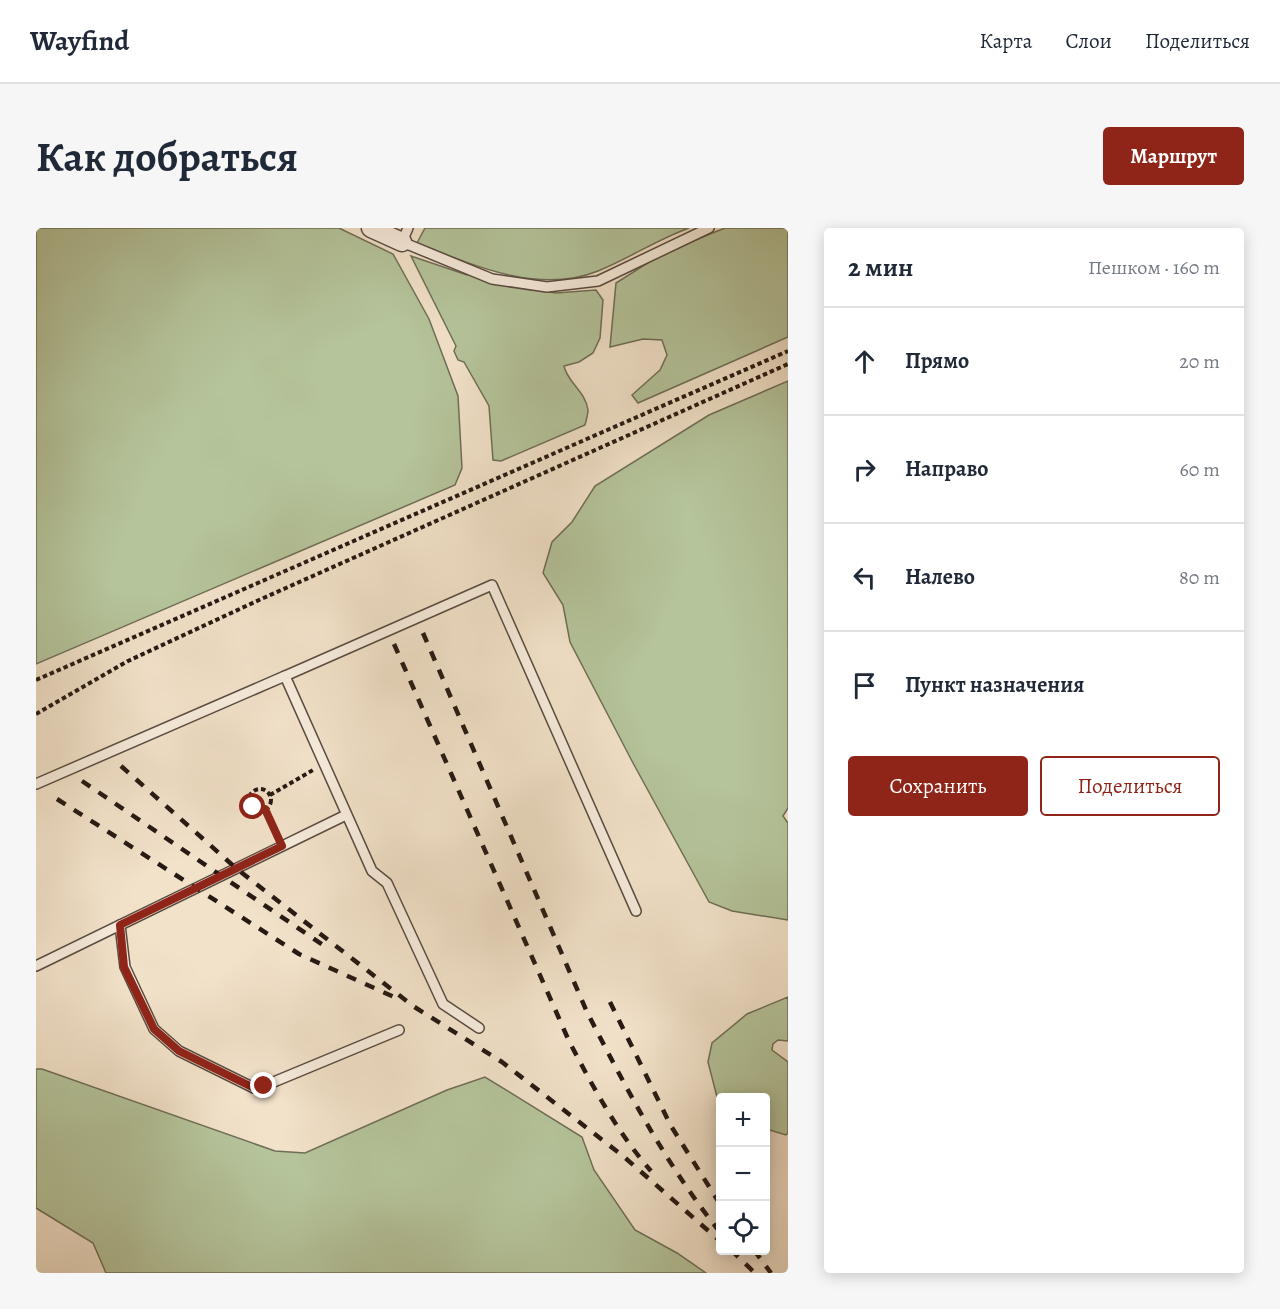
<!DOCTYPE html>
<html lang="ru">
<head>
<meta charset="utf-8">
<style>
  :root { --surface:#fff; --page:#f6f6f7; --text:#1f2937; --muted:#747a83; --line:#e0e1e3; --accent:#8f2418 }
  body { margin:0; font-family:Alegreya,serif; background:var(--page); color:var(--text) }
  .controls { position:absolute; right:18px; bottom:18px; display:grid; overflow:hidden; border-radius:6px; box-shadow:0 3px 15px #0003 }
  .controls button { width:54px; height:54px; display:grid; place-items:center; padding:0; border:0; border-bottom:2px solid var(--line); background:var(--surface); color:var(--text); font:30px sans-serif }
  .stop { position:absolute; width:18px; height:18px; margin:-14px; border:4px solid #8f2418; border-radius:50%; background:#fff }
  .stop.end { background:#8f2418; border-color:#fff; box-shadow:0 2px 6px #0008 }
  .list { margin:0; padding:0; list-style:none }
  h2 { display:flex; justify-content:space-between; align-items:center; height:78px; margin:0; padding:0 24px; font-size:26px }
  h2 small { font-size:20px; font-weight:400; color:var(--muted) }
  .list li { display:grid; grid-template-columns:39px 1fr auto; gap:18px; align-items:center; box-sizing:border-box; height:108px; padding:0 24px; border-top:2px solid var(--line) }
  .list b { display:block; font-size:22px; white-space:nowrap }
  .list em { font-size:20px; font-style:normal; color:var(--muted) }
  .actions { display:flex; gap:12px; padding:18px 24px }
  .actions a { flex:1; padding:14px 0; border:2px solid var(--accent); border-radius:6px; text-align:center; font-size:21px; color:var(--accent) }
  .actions .main { background:var(--accent); color:#fff }
  .icon { flex:none; width:33px; height:33px; fill:none; stroke:currentColor; stroke-width:2; stroke-linecap:round; stroke-linejoin:round }
  .map { position:relative; flex:none; width:752px; height:1045px; overflow:hidden; border-radius:6px }
  header { display:flex; align-items:center; gap:36px; box-sizing:border-box; height:84px; padding:0 30px; background:var(--surface); border-bottom:2px solid var(--line) }
  header strong { font-size:28px }
  nav { display:flex; gap:33px; margin-inline-start:auto; font-size:21px }
  .intro { display:flex; align-items:center; justify-content:space-between; box-sizing:border-box; height:144px; padding:0 36px }
  h1 { margin:0; font-size:42px }
  .button { padding:15px 27px; border-radius:6px; background:var(--accent); color:#fff; font-size:21px; font-weight:700 }
  main { display:flex; gap:36px; padding:0 36px }
  aside { flex:1; background:var(--surface); border-radius:6px; box-shadow:0 3px 15px #0003 }
  .map>svg:first-child { display:block }
</style>
</head>
<body>
<header>
<strong>Wayfind</strong>
<nav><a>Карта</a><a>Слои</a><a>Поделиться</a></nav>
</header>
<div class="intro"><h1>Как добраться</h1><a class="button">Маршрут</a></div>
<main>
<div class="map">
<svg width="752" height="1045" viewBox="0 0 752 1045">
  <rect width="100%" height="100%" fill="#f2e2ca"/>
  <filter id="stains"><feTurbulence type="fractalNoise" baseFrequency=".00333" numOctaves="4"/><feColorMatrix values="0 0 0 0 .2 0 0 0 0 .09 0 0 0 0 .02 0 0 0 .5 -.17"/></filter>
  <radialGradient id="worn" r=".72"><stop offset=".6" stop-color="#630" stop-opacity="0"/><stop offset="1" stop-color="#630" stop-opacity=".3"/></radialGradient>
  <g fill="#b5c49b" stroke="#6e6e57" stroke-width="1.5">
    <polygon points="0,0 303,0 357,26 393,91 422,168 426,240 419,257 0,436"/>
    <path d="M 389,0 L 653,0 C 622,11 594,30 562,43 C 503,67 436,37 381,15 Z"/>
    <polygon points="689,0 752,0 752,109 602,175 596,167 624,142 631,127 626,112 607,111 574,119 580,55 629,24"/>
    <path d="M 375,28 L 431,47 L 437,45 L 469,55 L 470,58 L 520,65 L 560,62 L 567,72 L 564,110 L 557,125 L 543,134 L 528,138 C 531,154 550,164 552,182 C 552,186 550,193 549,197 L 465,233 L 457,232 L 453,178 L 428,134 L 422,132 L 418,123 L 420,118 Z"/>
    <polygon points="752,153 752,580 747,588 752,595 752,692 696,683 673,674 597,535 534,414 527,377 507,345 516,314 536,294 559,258 673,187"/>
    <polygon points="752,769 752,813 742,812 737,816 736,822 752,834 752,905 750,907 730,901 730,870 684,870 684,873 681,869 672,834 676,815 711,786"/>
    <polygon points="0,841 6,841 239,923 269,925 411,862 449,849 546,909 558,942 599,1002 641,1025 670,1045 70,1045 57,1015 0,980"/>
  </g>
  <g fill="none" stroke-linecap="round" stroke-linejoin="round">
    <defs>
      <g id="lane">
        <polyline points="372,0 366,14 456,51 511,59 562,53 673,0"/>
        <polyline points="249,448 456,357 600,683"/>
        <polyline points="0,556 249,448 336,643 351,655 407,776 443,800"/>
        <polyline points="84,697 89,739 118,801 143,823 218,860 228,858 363,802"/>
        <polyline points="0,738 310,587"/>
      </g>
      <polyline id="street" points="335,0 366,14"/>
    </defs>
    <use href="#lane" stroke="#594b41" stroke-width="12"/>
    <use href="#street" stroke="#594b41" stroke-width="21"/>
    <g stroke="#261913" stroke-width="4" stroke-dasharray="4.5 3" stroke-linecap="butt">
      <polyline points="0,452 752,123"/>
      <polyline points="0,486 92,433 223,372 752,136"/>
      <circle cx="224" cy="572" r="11"/>
      <polyline points="234,567 277,542"/>
      <polyline points="229,581 241,607"/>
    </g>
    <use href="#lane" stroke="#f7ecdd" stroke-width="9"/>
    <use href="#street" stroke="#f7ecdd" stroke-width="18"/>
    <g stroke="#261913" stroke-width="4.5" stroke-dasharray="10 10" stroke-linecap="butt">
      <path d="M 387,405 L 551,784 C 590,860 630,937 684,1004"/>
      <path d="M 358,416 L 533,813 C 557,859 581,904 615,943"/>
      <polyline points="85,538 201,641 377,778 466,834 587,928 684,1013"/>
      <polyline points="46,553 287,717"/>
      <polyline points="21,571 263,726 358,769"/>
      <polyline points="574,774 635,898 684,976"/>
      <polyline points="695,1022 719,1045"/>
      <polyline points="718,1022 735,1045"/>
    </g>
  </g>
  <g fill="none" stroke-linecap="round" stroke-linejoin="round">
    <polyline stroke="#8f2418" stroke-width="8" points="217,579 223,582 229,581 246,618 84,697 88,739 118,801 143,823 218,860 228,858"/>
  </g>
  <rect width="100%" height="100%" filter="url(#stains)"/>
  <rect width="100%" height="100%" fill="url(#worn)"/>
</svg>
<div class="controls">
<button>+</button>
<button>−</button>
<button><svg class="icon" aria-label="locate" viewBox="0 0 24 24"><circle cx="12" cy="12" r="6"/><path d="M12 2v4M12 18v4M2 12h4M18 12h4"/></svg></button>
</div>
<div class="stop" style="left:217px;top:579px"></div>
<div class="stop end" style="left:228px;top:858px"></div>
</div>
<aside>
<h2>2 мин<small>Пешком · 160 m</small></h2>
<ul class="list">
<li><svg class="icon" aria-label="ahead" viewBox="0 0 24 24"><path d="M12 20V5M6 11l6-6 6 6"/></svg><div><b>Прямо</b></div><em>20 m</em></li>
<li><svg class="icon" aria-label="right" viewBox="0 0 24 24"><path d="M7 20v-9h11M14 6l5 5-5 5"/></svg><div><b>Направо</b></div><em>60 m</em></li>
<li><svg class="icon" aria-label="left" viewBox="0 0 24 24"><path d="M17 20v-9H6M10 6l-5 5 5 5"/></svg><div><b>Налево</b></div><em>80 m</em></li>
<li><svg class="icon" aria-label="arrive" viewBox="0 0 24 24"><path d="M6 21V4h12l-3 4 3 4H6"/></svg><div><b>Пункт назначения</b></div></li>
</ul>
<div class="actions"><a class="main">Сохранить</a><a>Поделиться</a></div>
</aside>
</main>
</body>
</html>
